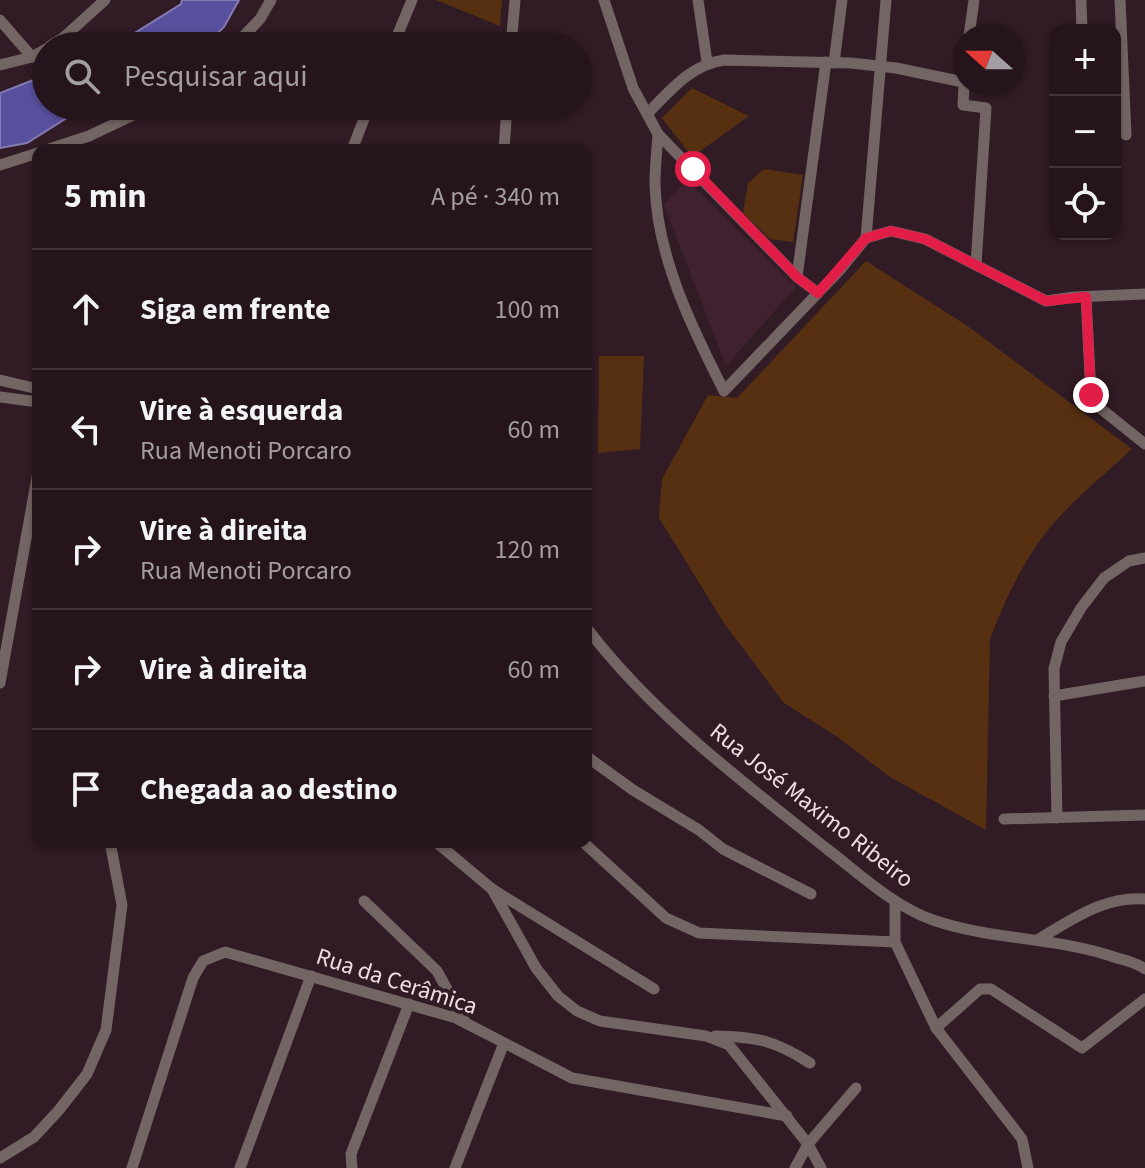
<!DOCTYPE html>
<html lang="pt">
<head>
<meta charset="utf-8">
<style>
  :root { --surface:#25141c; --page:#2d1d25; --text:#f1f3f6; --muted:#a39ea3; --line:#42333b }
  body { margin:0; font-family:"Source Sans 3",sans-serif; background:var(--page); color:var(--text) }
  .controls { position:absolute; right:24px; top:24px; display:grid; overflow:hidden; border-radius:16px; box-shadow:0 2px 6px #0004 }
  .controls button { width:72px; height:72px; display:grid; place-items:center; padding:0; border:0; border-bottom:2px solid var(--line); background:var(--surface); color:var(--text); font:40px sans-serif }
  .compass { position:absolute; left:953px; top:24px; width:72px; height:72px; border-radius:50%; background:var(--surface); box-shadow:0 2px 6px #0004; rotate:291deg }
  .stop { position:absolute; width:24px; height:24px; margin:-18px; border:6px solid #e11d48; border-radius:50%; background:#fff }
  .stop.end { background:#e11d48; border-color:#fff; box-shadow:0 2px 8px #0008 }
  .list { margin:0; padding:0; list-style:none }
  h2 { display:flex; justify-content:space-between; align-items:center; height:104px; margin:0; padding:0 32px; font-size:34px }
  h2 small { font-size:26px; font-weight:400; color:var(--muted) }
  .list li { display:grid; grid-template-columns:52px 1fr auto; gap:24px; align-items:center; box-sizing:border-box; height:120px; padding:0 32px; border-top:2px solid var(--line) }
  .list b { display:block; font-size:30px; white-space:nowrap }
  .list p { margin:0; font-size:26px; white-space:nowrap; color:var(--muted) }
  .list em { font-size:26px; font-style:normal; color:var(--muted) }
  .icon { flex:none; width:44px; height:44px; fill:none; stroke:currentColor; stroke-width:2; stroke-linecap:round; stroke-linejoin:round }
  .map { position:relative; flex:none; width:1145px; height:1168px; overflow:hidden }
  .search { position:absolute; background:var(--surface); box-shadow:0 2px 6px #0004; left:32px; top:32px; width:560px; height:88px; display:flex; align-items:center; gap:20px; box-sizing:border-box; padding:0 28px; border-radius:44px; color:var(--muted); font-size:30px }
  .panel { position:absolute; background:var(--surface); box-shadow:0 2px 6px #0004; left:32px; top:144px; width:560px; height:704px; border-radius:16px }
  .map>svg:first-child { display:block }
</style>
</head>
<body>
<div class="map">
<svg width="1145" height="1168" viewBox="0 0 1145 1168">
  <rect width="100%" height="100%" fill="#311b25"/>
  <polygon fill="#3f212f" points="687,180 796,287 726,366 664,205"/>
  <g fill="#563011">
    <polygon points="436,0 502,0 500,26"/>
    <polygon points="692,88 749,116 692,157 662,118"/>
    <polygon points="764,169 803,175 793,242 770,239 743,213 748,183"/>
    <path d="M 866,261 L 969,327 L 1132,449 C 1109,470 1085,490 1064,512 C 1030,546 1007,594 990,639 L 986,830 L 890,777 L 836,736 L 784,703 L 724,623 L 659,518 L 662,479 L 708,395 L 737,398 Z"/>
    <polygon points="599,356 644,356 640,449 598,453"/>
  </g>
  <g fill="#58509d" stroke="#857bb3" stroke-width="2">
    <polygon points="182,0 239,0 224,27 204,46 114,46 181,4"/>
    <polygon points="46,75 46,106 94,106 70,116 27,143 0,148 0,93"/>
  </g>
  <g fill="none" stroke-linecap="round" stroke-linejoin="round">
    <g stroke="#736564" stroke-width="11">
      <polyline points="604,0 633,88 658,134 797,277 818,293"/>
      <polyline points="698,0 707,62"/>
      <polyline points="1081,0 1082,30"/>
      <polyline points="1120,0 1126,135"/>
      <polyline points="0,20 32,57"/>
      <polyline points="969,36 974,0"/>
      <polyline points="50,46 63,38 105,0"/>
      <polyline points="234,46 260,19 271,0"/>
      <polyline points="393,46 412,0"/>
      <polyline points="511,46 515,0"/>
      <polyline points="834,63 842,0"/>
      <polyline points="0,65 32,57 46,49"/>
      <polyline points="965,67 963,105 986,108 976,265"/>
      <polyline points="486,106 506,114"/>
      <path d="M 647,114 C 670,91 690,65 724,60 L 851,63 L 896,68 L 963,82"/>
      <path d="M 658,134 C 657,150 655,166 655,183 C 656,255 692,328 724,391 L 839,271 L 866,238 L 891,231 L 925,239 L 1046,301 L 1074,297 L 1145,294"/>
      <polyline points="46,150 89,136 152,106"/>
      <polyline points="352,150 369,106"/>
      <polyline points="504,150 507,106"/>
      <polyline points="0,165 38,153"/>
      <polyline points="866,238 886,0"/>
      <polyline points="797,277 826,62"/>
      <polyline points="1086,297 1091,395 1100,408 1145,444"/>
      <polyline points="0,380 38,389"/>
      <polyline points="0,397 38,402"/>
      <path d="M 586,627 C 652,714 742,781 827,849 C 860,874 893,906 933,920 C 991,940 1053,937 1111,956 C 1122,960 1136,962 1145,969"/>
      <polyline points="0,683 38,472"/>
      <polyline points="1054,696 1145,681"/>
      <polyline points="586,756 633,790 699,830 723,849 811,894"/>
      <polyline points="1057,818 1054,669 1061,642 1081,608 1104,578 1129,561 1145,558"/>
      <polyline points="1004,819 1145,815"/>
      <polyline points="436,842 492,889 536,968 558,996 577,1011 600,1021 706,1036 729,1045 808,1144 821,1168"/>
      <polyline points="583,842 666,918 699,933 895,942"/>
      <polyline points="492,889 654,989"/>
      <polyline points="364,901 437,971 465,1022"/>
      <polyline points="895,902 895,942 936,1028 1022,1139 1028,1168"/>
      <path d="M 1039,939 C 1073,919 1104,896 1145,899"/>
      <polyline points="936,1028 980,989 991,989 1082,1048 1145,999"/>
      <path d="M 715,1036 C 757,1037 774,1040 810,1063"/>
      <polyline points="0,1158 34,1137 59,1110 87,1074 106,1030 122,905 110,842"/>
      <polyline points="132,1168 193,978 203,961 225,952 456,1018 572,1078 787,1116"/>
      <polyline points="240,1168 311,976"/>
      <polyline points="352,1168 351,1154 409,1004"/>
      <polyline points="455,1168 504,1043"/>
      <polyline points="795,1168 808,1144 856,1088"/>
    </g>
  </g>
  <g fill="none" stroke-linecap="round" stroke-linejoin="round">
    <polyline stroke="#e11d48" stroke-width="10" points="693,169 797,277 818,293 866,238 891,231 925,239 1046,301 1086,297 1091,395"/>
  </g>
  <g text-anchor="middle" stroke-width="8" stroke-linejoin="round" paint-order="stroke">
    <g font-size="24" fill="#efdee5" stroke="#311b25">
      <text transform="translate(812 805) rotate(38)" y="8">Rua José Maximo Ribeiro</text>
      <text transform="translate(397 981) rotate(18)" y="8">Rua da Cerâmica</text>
    </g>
  </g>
</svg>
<div class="controls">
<button>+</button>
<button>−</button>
<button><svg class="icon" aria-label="locate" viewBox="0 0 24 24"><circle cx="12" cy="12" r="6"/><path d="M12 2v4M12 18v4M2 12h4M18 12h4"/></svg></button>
</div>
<svg class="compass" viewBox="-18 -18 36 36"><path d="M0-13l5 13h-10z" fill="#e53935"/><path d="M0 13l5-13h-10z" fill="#a39ea3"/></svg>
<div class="stop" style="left:693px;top:169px"></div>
<div class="stop end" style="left:1091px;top:395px"></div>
<div class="search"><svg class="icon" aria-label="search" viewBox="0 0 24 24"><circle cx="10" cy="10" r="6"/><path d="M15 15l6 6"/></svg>Pesquisar aqui</div>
<section class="panel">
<h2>5 min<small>A pé · 340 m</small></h2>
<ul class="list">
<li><svg class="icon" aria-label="ahead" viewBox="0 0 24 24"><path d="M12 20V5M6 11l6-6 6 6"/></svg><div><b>Siga em frente</b></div><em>100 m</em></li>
<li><svg class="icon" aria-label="left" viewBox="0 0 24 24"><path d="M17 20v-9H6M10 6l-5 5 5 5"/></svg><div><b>Vire à esquerda</b><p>Rua Menoti Porcaro</p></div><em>60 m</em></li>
<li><svg class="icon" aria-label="right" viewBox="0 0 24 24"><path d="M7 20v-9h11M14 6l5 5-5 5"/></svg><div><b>Vire à direita</b><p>Rua Menoti Porcaro</p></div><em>120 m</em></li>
<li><svg class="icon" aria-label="right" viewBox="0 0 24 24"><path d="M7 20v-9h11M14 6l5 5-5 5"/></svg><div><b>Vire à direita</b></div><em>60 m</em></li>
<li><svg class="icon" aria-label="arrive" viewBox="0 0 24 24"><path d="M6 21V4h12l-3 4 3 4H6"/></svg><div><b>Chegada ao destino</b></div></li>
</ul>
</section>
</div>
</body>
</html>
